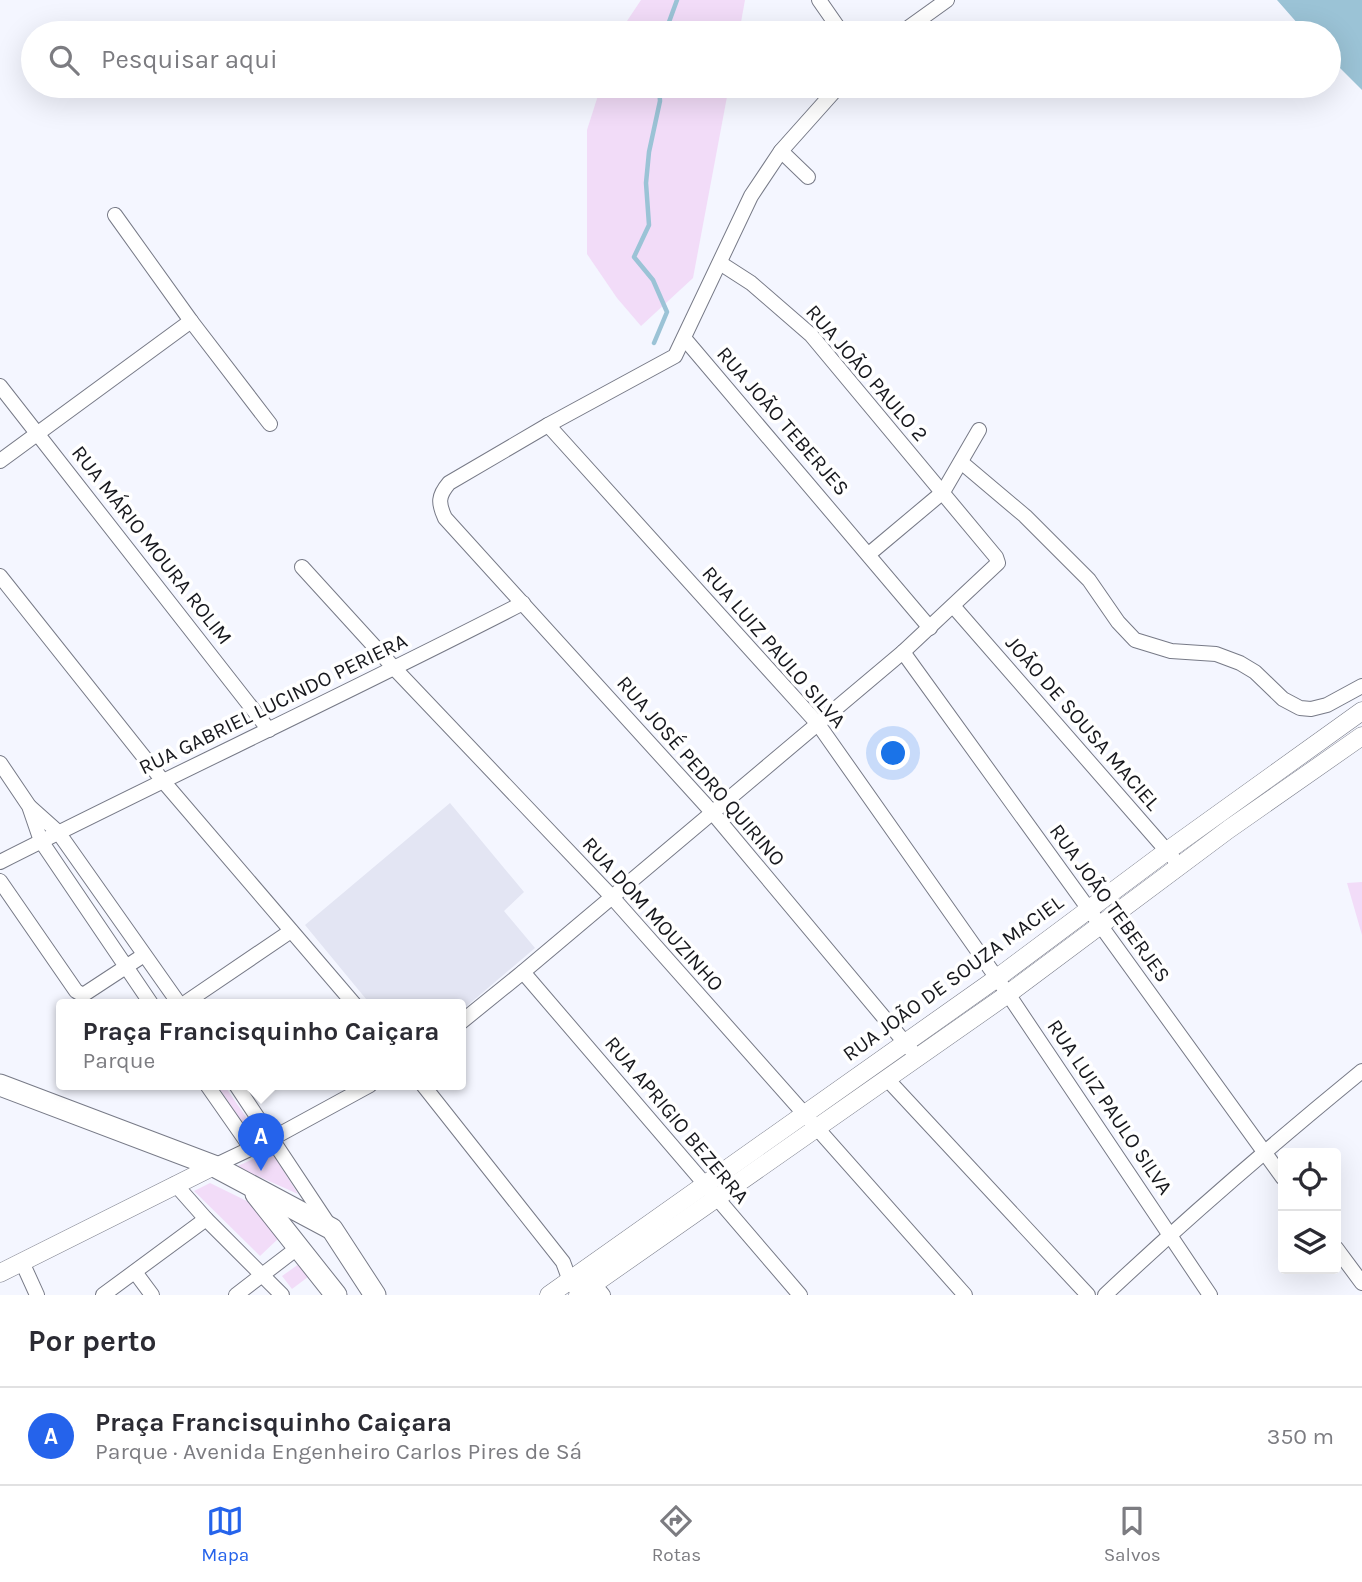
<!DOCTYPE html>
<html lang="pt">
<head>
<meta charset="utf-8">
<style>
  :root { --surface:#fff; --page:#f2f2f3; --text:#2b2b33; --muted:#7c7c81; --line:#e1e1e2; --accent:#2563eb }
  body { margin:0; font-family:Karla,sans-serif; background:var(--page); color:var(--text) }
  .controls { position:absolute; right:21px; bottom:21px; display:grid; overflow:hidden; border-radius:7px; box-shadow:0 7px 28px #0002 }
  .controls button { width:63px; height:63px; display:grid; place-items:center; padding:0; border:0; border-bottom:2px solid var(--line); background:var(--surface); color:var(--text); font:35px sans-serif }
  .you { position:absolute; left:894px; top:754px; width:24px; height:24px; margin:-18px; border:5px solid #fff; border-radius:50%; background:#1a73e8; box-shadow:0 0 0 10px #1a73e833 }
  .badge { display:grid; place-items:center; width:46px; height:46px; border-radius:50%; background:var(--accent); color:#fff; font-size:23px; font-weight:700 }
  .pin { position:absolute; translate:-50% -58px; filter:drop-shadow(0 2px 4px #0008) }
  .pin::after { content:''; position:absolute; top:37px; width:24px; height:21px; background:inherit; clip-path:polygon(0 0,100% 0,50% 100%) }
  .popup { position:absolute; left:56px; top:999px; width:410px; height:91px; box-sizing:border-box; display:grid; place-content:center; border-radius:7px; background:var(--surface); filter:drop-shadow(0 2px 5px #0005); font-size:23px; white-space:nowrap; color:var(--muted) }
  .popup b { font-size:26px; color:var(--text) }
  .popup::after { content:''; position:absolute; left:50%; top:100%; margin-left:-14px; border:14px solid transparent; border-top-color:var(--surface) }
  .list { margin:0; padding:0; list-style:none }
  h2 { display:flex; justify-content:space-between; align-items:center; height:91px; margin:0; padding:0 28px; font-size:30px }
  h2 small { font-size:23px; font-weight:400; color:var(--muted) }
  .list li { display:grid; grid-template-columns:46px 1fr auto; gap:21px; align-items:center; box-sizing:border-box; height:98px; padding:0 28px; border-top:2px solid var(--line) }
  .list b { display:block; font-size:26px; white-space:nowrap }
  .list p { margin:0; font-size:23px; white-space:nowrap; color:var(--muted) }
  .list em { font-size:23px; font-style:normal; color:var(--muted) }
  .icon { flex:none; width:38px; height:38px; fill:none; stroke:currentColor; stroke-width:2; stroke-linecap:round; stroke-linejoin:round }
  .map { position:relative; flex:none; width:1362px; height:1295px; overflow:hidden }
  .search { position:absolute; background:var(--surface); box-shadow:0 7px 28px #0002; left:21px; right:21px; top:21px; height:77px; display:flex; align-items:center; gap:18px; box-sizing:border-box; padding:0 24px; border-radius:38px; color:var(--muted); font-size:26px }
  .sheet { height:189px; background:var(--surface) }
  nav { display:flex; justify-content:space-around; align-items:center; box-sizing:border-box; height:98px; border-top:2px solid var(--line); background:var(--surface); font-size:19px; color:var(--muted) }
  nav a { display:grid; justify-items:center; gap:4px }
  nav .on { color:var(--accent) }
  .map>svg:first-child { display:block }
</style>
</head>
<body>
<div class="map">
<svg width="1362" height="1295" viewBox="0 0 1362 1295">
  <rect width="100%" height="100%" fill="#f4f6ff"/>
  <polygon fill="#e3e5f3" points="450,803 524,892 504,911 535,948 461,1011 460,1005 371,1005 305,925"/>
  <g fill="#f2dcf8">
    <polygon points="641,0 745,0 739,33 619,33"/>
    <polygon points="601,86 729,86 693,278 641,326 617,298 587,254 587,130"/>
    <polygon points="1362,882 1362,935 1347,883"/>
    <polygon points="217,1085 224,1085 255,1130 250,1134"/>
    <polygon points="271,1151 298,1194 260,1177 231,1169"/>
    <polygon points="210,1183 259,1207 280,1237 260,1256 194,1191"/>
    <polygon points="299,1264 308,1277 292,1289 282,1276"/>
  </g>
  <polygon fill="#9bc3d6" points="1277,0 1362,0 1362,90 1329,57 1329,33 1306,33"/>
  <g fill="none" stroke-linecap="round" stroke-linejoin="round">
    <g stroke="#9bc3d6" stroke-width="4.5">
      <polyline points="665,33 677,0"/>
      <polyline points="654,343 667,312 653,280 634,257 649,225 646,183 649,152 660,101 659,86"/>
    </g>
    <defs>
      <g id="minor">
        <polyline points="819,0 842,33"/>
        <polyline points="901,33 947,0"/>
        <path d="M 839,86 L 781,151 L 751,196 L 675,356 L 548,425 L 449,483 C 438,496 438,503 445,518 L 712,812 L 912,1051"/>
        <polyline points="781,151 808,177"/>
        <polyline points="115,215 191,321 270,424"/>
        <polyline points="684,338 930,628"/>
        <polyline points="0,386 269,730"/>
        <polyline points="548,425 818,724 1008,994 1210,1295"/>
        <polyline points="0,461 191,321"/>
        <polyline points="961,462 1025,516 1089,580 1118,622 1135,640 1171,651 1216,654 1240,663 1255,672 1283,699 1300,708 1311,709 1327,705 1362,686"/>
        <polyline points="869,554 943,492 979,430"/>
        <polyline points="302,567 395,669 612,897 965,1295"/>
        <polyline points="0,576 163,781 355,1005"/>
        <polyline points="954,607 1180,866"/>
        <polyline points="903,652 1283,1178"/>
        <polyline points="0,763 29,806 41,841 152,1005"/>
        <polyline points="30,807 58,832 180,1005"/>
        <path d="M 0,862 C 174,774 350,692 523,603"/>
        <polyline points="0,881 76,991 83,995 144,955"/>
        <polyline points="523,972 800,1295"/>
        <polyline points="182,1005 291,931"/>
        <polyline points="460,1023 523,972 903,652 998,563 996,557 811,335 751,283 720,263"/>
        <polyline points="887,1079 1088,1295"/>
        <polyline points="207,1085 251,1148"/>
        <polyline points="236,1085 329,1225"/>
        <polyline points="423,1085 563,1262 570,1281 575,1288"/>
        <polyline points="214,1166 273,1138 370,1085"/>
        <polyline points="175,1184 206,1219 282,1295"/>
        <polyline points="1336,1248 1362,1283"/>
        <polyline points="22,1262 37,1295"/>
        <polyline points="135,1272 152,1295"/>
        <polyline points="588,1277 603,1295"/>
        <polyline points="103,1295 206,1219"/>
        <polyline points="236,1295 300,1246"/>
        <path d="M 1105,1295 C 1188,1217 1274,1143 1362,1071"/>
      </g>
      <g id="tertiary">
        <polyline points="0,1273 214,1166"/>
        <polyline points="549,1295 997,978 1167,851 1362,711"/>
        <polyline points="578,1295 1008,994 1229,829 1362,736"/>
      </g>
      <g id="primary">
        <polyline points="0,1085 214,1166 332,1229 375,1295"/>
        <polyline points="256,1194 336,1295"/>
      </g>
    </defs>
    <use href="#minor" stroke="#777a87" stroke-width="16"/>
    <use href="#tertiary" stroke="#777a87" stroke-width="19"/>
    <use href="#primary" stroke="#777a87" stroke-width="23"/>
    <use href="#minor" stroke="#fff" stroke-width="14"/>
    <use href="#tertiary" stroke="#fff" stroke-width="18"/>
    <use href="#primary" stroke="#fff" stroke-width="21"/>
  </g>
  <g text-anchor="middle" stroke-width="7" stroke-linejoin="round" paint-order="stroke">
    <g font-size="21" fill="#17181d" stroke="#fff">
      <text transform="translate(867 373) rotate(49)" y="7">RUA JOÃO PAULO 2</text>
      <text transform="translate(783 421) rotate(49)" y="7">RUA JOÃO TEBERJES</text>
      <text transform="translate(152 545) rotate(52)" y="7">RUA MÁRIO MOURA ROLIM</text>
      <text transform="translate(774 647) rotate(49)" y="7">RUA LUIZ PAULO SILVA</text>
      <text transform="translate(273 704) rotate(-26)" y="7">RUA GABRIEL LUCINDO PERIERA</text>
      <text transform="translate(1083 723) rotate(49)" y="7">JOÃO DE SOUSA MACIEL</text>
      <text transform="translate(701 771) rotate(49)" y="7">RUA JOSÉ PEDRO QUIRINO</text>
      <text transform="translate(1110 903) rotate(54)" y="7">RUA JOÃO TEBERJES</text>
      <text transform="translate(653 914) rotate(48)" y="7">RUA DOM MOUZINHO</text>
      <text transform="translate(953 978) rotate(-36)" y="7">RUA JOÃO DE SOUZA MACIEL</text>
      <text transform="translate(1110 1107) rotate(56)" y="7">RUA LUIZ PAULO SILVA</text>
      <text transform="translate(677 1120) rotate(50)" y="7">RUA APRIGIO BEZERRA</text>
    </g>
  </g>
</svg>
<div class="controls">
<button><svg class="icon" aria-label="locate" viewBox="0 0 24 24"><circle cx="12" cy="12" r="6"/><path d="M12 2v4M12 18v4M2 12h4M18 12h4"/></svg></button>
<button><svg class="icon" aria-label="layers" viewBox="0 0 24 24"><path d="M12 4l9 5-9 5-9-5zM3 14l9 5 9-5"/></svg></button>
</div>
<div class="you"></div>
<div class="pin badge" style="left:261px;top:1171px">A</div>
<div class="popup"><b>Praça Francisquinho Caiçara</b>Parque</div>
<div class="search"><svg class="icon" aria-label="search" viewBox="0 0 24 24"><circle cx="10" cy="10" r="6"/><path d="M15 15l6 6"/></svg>Pesquisar aqui</div>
</div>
<section class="sheet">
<h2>Por perto<small></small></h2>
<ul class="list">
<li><span class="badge">A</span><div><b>Praça Francisquinho Caiçara</b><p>Parque · Avenida Engenheiro Carlos Pires de Sá</p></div><em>350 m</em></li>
</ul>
</section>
<nav>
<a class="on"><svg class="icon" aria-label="map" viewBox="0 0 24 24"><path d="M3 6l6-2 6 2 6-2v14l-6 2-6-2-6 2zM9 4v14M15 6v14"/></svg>Mapa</a>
<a><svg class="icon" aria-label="directions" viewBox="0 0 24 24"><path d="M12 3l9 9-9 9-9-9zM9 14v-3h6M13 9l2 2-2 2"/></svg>Rotas</a>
<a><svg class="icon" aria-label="saved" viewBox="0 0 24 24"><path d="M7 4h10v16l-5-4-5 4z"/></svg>Salvos</a>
</nav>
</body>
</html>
